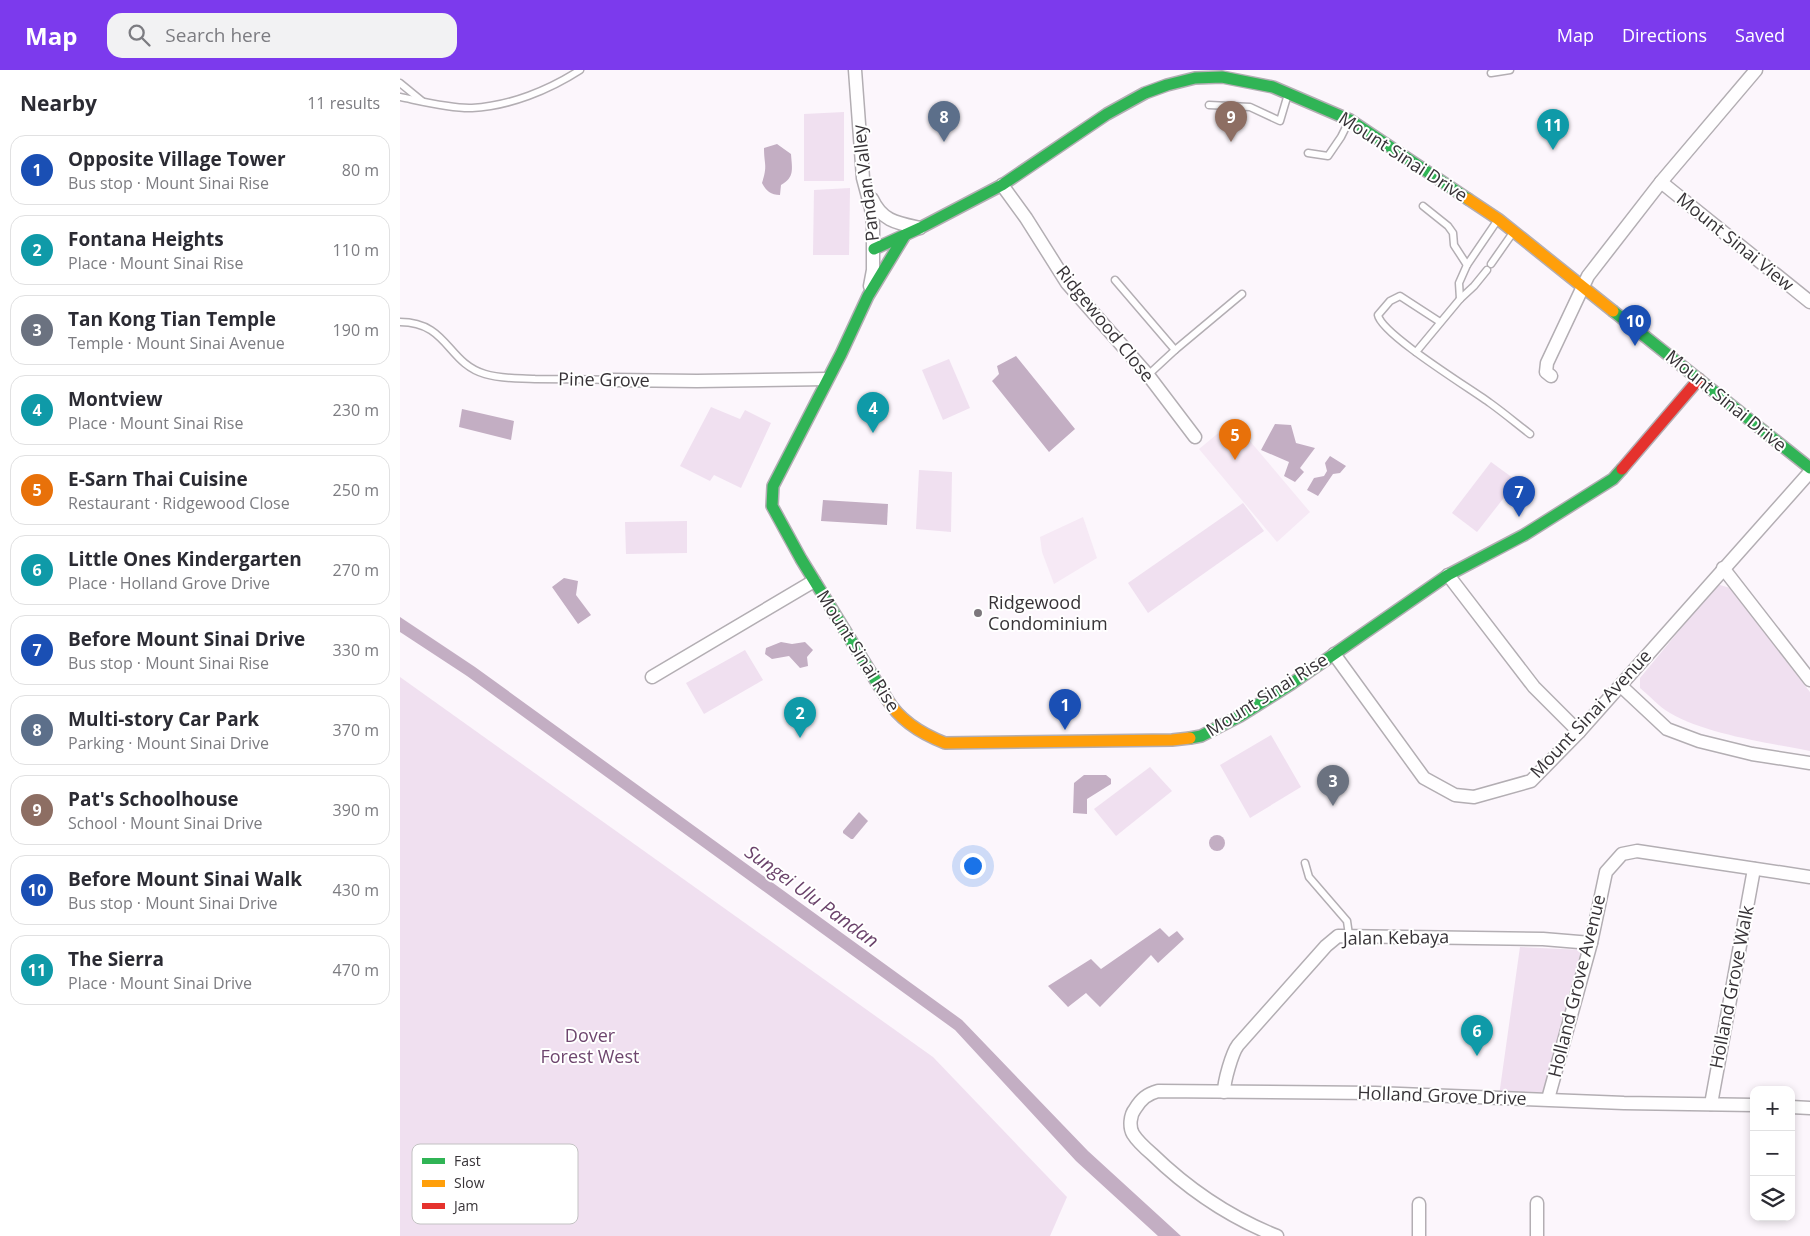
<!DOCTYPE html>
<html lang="en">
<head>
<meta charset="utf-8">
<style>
  :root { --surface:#fff; --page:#f2f2f3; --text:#2b2b33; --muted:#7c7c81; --line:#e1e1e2; --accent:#7c3aed }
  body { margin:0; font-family:"Open Sans",sans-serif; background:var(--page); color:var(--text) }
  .controls { position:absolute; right:15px; bottom:15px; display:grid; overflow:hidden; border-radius:10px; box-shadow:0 2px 8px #0003 }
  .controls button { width:45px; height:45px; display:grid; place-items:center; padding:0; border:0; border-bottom:1px solid var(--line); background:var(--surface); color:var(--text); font:25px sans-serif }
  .you { position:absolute; left:572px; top:795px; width:18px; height:18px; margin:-12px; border:4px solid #fff; border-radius:50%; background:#1a73e8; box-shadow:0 0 0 8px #1a73e833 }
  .badge { display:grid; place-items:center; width:32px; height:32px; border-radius:50%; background:var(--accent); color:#fff; font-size:16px; font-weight:700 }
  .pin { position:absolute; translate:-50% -41px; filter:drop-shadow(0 1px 2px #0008) }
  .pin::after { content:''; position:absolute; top:26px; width:18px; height:15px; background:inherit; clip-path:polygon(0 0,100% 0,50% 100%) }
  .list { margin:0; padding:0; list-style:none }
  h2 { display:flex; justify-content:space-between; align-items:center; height:65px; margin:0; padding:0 20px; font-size:21px }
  h2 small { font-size:16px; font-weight:400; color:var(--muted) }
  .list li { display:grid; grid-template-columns:32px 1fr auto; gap:15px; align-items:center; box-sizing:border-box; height:70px; margin:0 10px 10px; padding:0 10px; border:1px solid var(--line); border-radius:15px }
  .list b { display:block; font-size:19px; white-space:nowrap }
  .list p { margin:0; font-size:16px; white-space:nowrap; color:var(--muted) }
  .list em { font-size:16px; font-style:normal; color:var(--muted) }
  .icon { flex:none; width:28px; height:28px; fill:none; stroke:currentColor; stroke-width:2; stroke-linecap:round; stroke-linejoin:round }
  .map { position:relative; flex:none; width:1410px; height:1166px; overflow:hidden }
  header { display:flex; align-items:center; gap:30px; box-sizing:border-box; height:70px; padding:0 25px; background:var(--accent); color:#fff }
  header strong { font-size:24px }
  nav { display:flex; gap:28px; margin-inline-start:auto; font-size:18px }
  .search { width:350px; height:45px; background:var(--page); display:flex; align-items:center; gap:12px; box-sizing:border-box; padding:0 18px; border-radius:15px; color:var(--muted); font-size:19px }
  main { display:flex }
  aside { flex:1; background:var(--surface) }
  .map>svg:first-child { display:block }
</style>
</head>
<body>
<header>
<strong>Map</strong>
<div class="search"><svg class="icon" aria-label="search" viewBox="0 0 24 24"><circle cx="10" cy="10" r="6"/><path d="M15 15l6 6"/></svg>Search here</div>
<nav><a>Map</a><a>Directions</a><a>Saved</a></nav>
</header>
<main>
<aside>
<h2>Nearby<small>11 results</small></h2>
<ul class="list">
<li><span class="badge" style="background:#1a4fb4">1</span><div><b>Opposite Village Tower</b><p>Bus stop · Mount Sinai Rise</p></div><em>80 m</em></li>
<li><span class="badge" style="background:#0f9aa8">2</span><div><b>Fontana Heights</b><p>Place · Mount Sinai Rise</p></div><em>110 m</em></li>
<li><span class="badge" style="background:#6b7280">3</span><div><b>Tan Kong Tian Temple</b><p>Temple · Mount Sinai Avenue</p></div><em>190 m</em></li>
<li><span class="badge" style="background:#0f9aa8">4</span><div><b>Montview</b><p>Place · Mount Sinai Rise</p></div><em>230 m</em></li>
<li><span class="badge" style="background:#e8710a">5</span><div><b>E-Sarn Thai Cuisine</b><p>Restaurant · Ridgewood Close</p></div><em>250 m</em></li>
<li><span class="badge" style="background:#0f9aa8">6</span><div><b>Little Ones Kindergarten</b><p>Place · Holland Grove Drive</p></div><em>270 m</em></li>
<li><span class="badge" style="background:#1a4fb4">7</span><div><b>Before Mount Sinai Drive</b><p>Bus stop · Mount Sinai Rise</p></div><em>330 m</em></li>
<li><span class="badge" style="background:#5c6f8a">8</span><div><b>Multi-story Car Park</b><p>Parking · Mount Sinai Drive</p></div><em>370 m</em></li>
<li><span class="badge" style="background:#8d6e63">9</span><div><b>Pat's Schoolhouse</b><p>School · Mount Sinai Drive</p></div><em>390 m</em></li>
<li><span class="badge" style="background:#1a4fb4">10</span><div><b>Before Mount Sinai Walk</b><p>Bus stop · Mount Sinai Drive</p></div><em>430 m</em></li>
<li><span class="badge" style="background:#0f9aa8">11</span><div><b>The Sierra</b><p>Place · Mount Sinai Drive</p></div><em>470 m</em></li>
</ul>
</aside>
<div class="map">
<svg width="1410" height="1166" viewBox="0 0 1410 1166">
  <rect width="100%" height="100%" fill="#fcf6fc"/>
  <g fill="#f6e9f5">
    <polygon points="833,351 910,442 877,472 799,379"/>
    <polygon points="683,447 697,488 654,514 642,482 640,467"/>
  </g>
  <g fill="#f0e0f0">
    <polygon points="444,42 444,111 404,111 404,44"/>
    <polygon points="450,118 449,185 413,185 414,120"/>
    <polygon points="549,289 570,338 543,350 522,300"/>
    <polygon points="311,337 340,349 345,340 371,353 341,418 314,405 310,411 280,396"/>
    <polygon points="1091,392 1117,411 1077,462 1052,443"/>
    <polygon points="519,400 552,402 551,462 516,459"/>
    <polygon points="843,433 864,461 748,543 728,513"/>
    <polygon points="287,451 287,483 226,484 225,452"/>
    <path d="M 1320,515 L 1330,518 L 1410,622 L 1410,681 C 1369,673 1305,664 1270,643 C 1259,637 1250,626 1240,618 L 1240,608 L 1316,516 Z"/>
    <polygon points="345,580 363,610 304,644 286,613"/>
    <polygon points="0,607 533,987 667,1127 650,1166 0,1166"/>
    <polygon points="871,665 901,717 850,748 820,695"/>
    <polygon points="750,697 772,721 716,766 694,739"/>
    <polygon points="1120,877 1183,880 1145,1035 1098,1033"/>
  </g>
  <g fill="#c3aec3">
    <path d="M 377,74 L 391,84 C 392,99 395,107 381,115 L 380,125 C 371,125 366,121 362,113 C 368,95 364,95 364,78 Z"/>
    <polygon points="616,286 675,359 649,382 592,311 599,304 597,296"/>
    <polygon points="62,339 114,351 111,370 59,357"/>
    <polygon points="875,354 891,355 896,373 915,378 900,398 904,402 895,412 884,406 889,392 861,380"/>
    <polygon points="930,386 946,396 940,403 933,404 918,426 907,420 914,408 924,406 927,401 925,393"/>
    <polygon points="423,430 488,434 487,455 421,451"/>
    <polygon points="164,508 178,511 176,525 191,545 178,554 152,517"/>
    <polygon points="0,547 75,597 562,950 688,1081 781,1166 758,1166 676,1091 555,960 67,606 0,562"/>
    <polygon points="381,572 392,574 405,572 413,580 407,587 408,596 400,598 389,586 372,589 365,584 366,578"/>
    <polygon points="684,705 706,705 711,709 711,714 687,729 687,744 673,743 674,713"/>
    <polygon points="459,742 468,751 453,769 451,769 443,763 443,761"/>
    <circle cx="817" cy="773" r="8"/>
    <polygon points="760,858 769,867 777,861 784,869 758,893 751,885 700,937 686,923 668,937 648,916 691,889 701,899"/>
  </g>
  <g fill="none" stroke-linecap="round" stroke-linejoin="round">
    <defs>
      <g id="lane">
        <polyline points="1091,3 1110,0"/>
        <polyline points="0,13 22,31"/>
        <path d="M 0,27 C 20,31 52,39 72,38 C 110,36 149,20 180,0"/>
        <polyline points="809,35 850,37 880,51 888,24"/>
        <polyline points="908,83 928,86 941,67 949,51"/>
        <polyline points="1023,136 1048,156 1053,163 1054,175 1067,195"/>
        <polyline points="1091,194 1112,164"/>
        <polyline points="715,210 775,280"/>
        <polyline points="1060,229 1059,213 1067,195 1097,151"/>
        <path d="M 0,252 C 48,252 47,293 85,304 C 101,309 118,308 135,309 C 160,309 186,309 212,310"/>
        <path d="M 1040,252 L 1000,226 L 990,231 L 978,245 C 981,264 1071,319 1090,333 C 1104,343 1117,354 1130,364"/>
        <polyline points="1016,282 1060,229 1074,216 1087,200"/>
        <polyline points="748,305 775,280 842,224"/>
        <polyline points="905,793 909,807 947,851 949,865"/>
      </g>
      <g id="street">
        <polyline points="455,0 463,108 471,138 473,154 473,200 470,216"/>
        <polyline points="1261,112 1410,232"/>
        <polyline points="602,115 626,148 667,213 748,305 795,367"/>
        <path d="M 472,129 C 482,151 497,153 520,158"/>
        <polyline points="1151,306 1146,302 1147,293 1188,206 1261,112 1356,0"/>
        <polyline points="212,310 297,311 427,309"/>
        <polyline points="1323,498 1410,610"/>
        <polyline points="1048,505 1134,617 1179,662"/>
        <polyline points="934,584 1024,708 1055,725 1074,727 1131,711 1179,662 1410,402"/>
        <polyline points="252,607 414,511"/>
        <polyline points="1221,616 1267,659 1299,671 1352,684 1410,693"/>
        <path d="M 824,1022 C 824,1011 832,983 838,975 L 926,876 L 938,866 L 1143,869 L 1191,873"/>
        <polyline points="1148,1029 1191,873 1206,802 1222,784 1237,781 1410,807"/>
        <polyline points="1311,1034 1354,799"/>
        <polyline points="1391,1037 1410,1038"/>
        <polyline points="1137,1133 1137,1166"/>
        <path d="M 877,1166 C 831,1148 787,1118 752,1084 C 745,1078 738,1072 733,1064 C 729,1057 730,1045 735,1039 C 741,1029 747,1024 758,1021 L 975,1023 L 1224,1033 L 1354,1035"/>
        <polyline points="1019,1166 1019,1134"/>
      </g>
      <g id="fast">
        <polyline points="474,179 520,158 602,115 707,44 745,23 767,15 795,8 822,7 873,17 950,50 1068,129"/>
        <polyline points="1213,241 1410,398"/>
        <polyline points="487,629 401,489 372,436 373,416 441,284 468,226 505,165"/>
        <polyline points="790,668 801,666 840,646 891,614 1048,505 1124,465 1213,409 1222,399"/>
      </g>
      <g id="slow">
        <polyline points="1068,129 1098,149 1213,241"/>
        <path d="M 487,629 C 500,651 522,664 545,673 L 772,670 L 790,668"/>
      </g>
      <polyline id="jam" points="1222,399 1299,309"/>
    </defs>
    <use href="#lane" stroke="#b3aeb3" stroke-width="9"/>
    <use href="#street" stroke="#b3aeb3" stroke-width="15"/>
    <use href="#fast" stroke="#b3aeb3" stroke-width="14"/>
    <use href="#slow" stroke="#b3aeb3" stroke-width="14"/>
    <use href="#jam" stroke="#b3aeb3" stroke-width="14"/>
    <use href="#lane" stroke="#fffeff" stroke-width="6"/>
    <use href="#street" stroke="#fffeff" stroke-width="12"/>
    <use href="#fast" stroke="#30b455" stroke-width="11"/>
    <use href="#slow" stroke="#ff9f0a" stroke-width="11"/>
    <use href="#jam" stroke="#e5322d" stroke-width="11"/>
  </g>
  <circle fill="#7c777c" stroke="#fff" stroke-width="2" cx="578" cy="543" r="5"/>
  <g text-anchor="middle" stroke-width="4" stroke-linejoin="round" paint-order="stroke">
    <g font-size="18" fill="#373337" stroke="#fff">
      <text transform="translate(1003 87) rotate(33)" y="6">Mount Sinai Drive</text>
      <text transform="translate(466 113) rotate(-97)" y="6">Pandan Valley</text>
      <text transform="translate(1335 172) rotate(39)" y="6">Mount Sinai View</text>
      <text transform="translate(705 254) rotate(51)" y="6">Ridgewood Close</text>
      <text transform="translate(204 310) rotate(1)" y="6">Pine Grove</text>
      <text transform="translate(1326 331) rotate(39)" y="6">Mount Sinai Drive</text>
      <text transform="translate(458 581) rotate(58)" y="6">Mount Sinai Rise</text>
      <text transform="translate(867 625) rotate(-32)" y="6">Mount Sinai Rise</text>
      <text transform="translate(1191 644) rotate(-47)" y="6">Mount Sinai Avenue</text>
      <text transform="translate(996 868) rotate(-1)" y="6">Jalan Kebaya</text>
      <text transform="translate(1177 916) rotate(-76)" y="6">Holland Grove Avenue</text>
      <text transform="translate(1332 917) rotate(-79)" y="6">Holland Grove Walk</text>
      <text transform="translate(1042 1026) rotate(2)" y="6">Holland Grove Drive</text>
    </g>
    <g font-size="18" fill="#373337" stroke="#fff" text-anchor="start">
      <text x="588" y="539">Ridgewood<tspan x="588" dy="21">Condominium</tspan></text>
    </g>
    <g font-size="18" fill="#6e466e" stroke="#fff">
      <text x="190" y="972">Dover<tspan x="190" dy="21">Forest West</tspan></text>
    </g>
    <g font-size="19" font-style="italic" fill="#6b436b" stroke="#fff">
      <text transform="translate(412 826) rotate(36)" y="7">Sungei Ulu Pandan</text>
    </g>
  </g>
  <rect x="12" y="1074" width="166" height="80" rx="8" fill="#fff" stroke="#c3c2c3" stroke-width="1"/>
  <rect x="22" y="1088" width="23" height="6" fill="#30b455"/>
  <rect x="22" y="1110" width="23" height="7" fill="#ff9f0a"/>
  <rect x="22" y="1133" width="23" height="6" fill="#e5322d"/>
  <g font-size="14" fill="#373337">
    <text x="54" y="1096">Fast</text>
    <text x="54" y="1118">Slow</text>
    <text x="54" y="1141">Jam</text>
  </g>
</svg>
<div class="controls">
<button>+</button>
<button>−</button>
<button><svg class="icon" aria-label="layers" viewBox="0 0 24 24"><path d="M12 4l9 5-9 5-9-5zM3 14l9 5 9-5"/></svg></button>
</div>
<div class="you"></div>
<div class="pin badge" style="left:665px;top:660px;background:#1a4fb4">1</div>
<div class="pin badge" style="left:400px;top:668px;background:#0f9aa8">2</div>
<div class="pin badge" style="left:933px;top:736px;background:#6b7280">3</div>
<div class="pin badge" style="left:473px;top:363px;background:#0f9aa8">4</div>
<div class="pin badge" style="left:835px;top:390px;background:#e8710a">5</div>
<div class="pin badge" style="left:1077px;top:986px;background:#0f9aa8">6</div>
<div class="pin badge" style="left:1119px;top:447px;background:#1a4fb4">7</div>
<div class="pin badge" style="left:544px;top:72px;background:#5c6f8a">8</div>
<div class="pin badge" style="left:831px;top:72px;background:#8d6e63">9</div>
<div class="pin badge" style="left:1235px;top:276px;background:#1a4fb4">10</div>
<div class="pin badge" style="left:1153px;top:80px;background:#0f9aa8">11</div>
</div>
</main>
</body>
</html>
